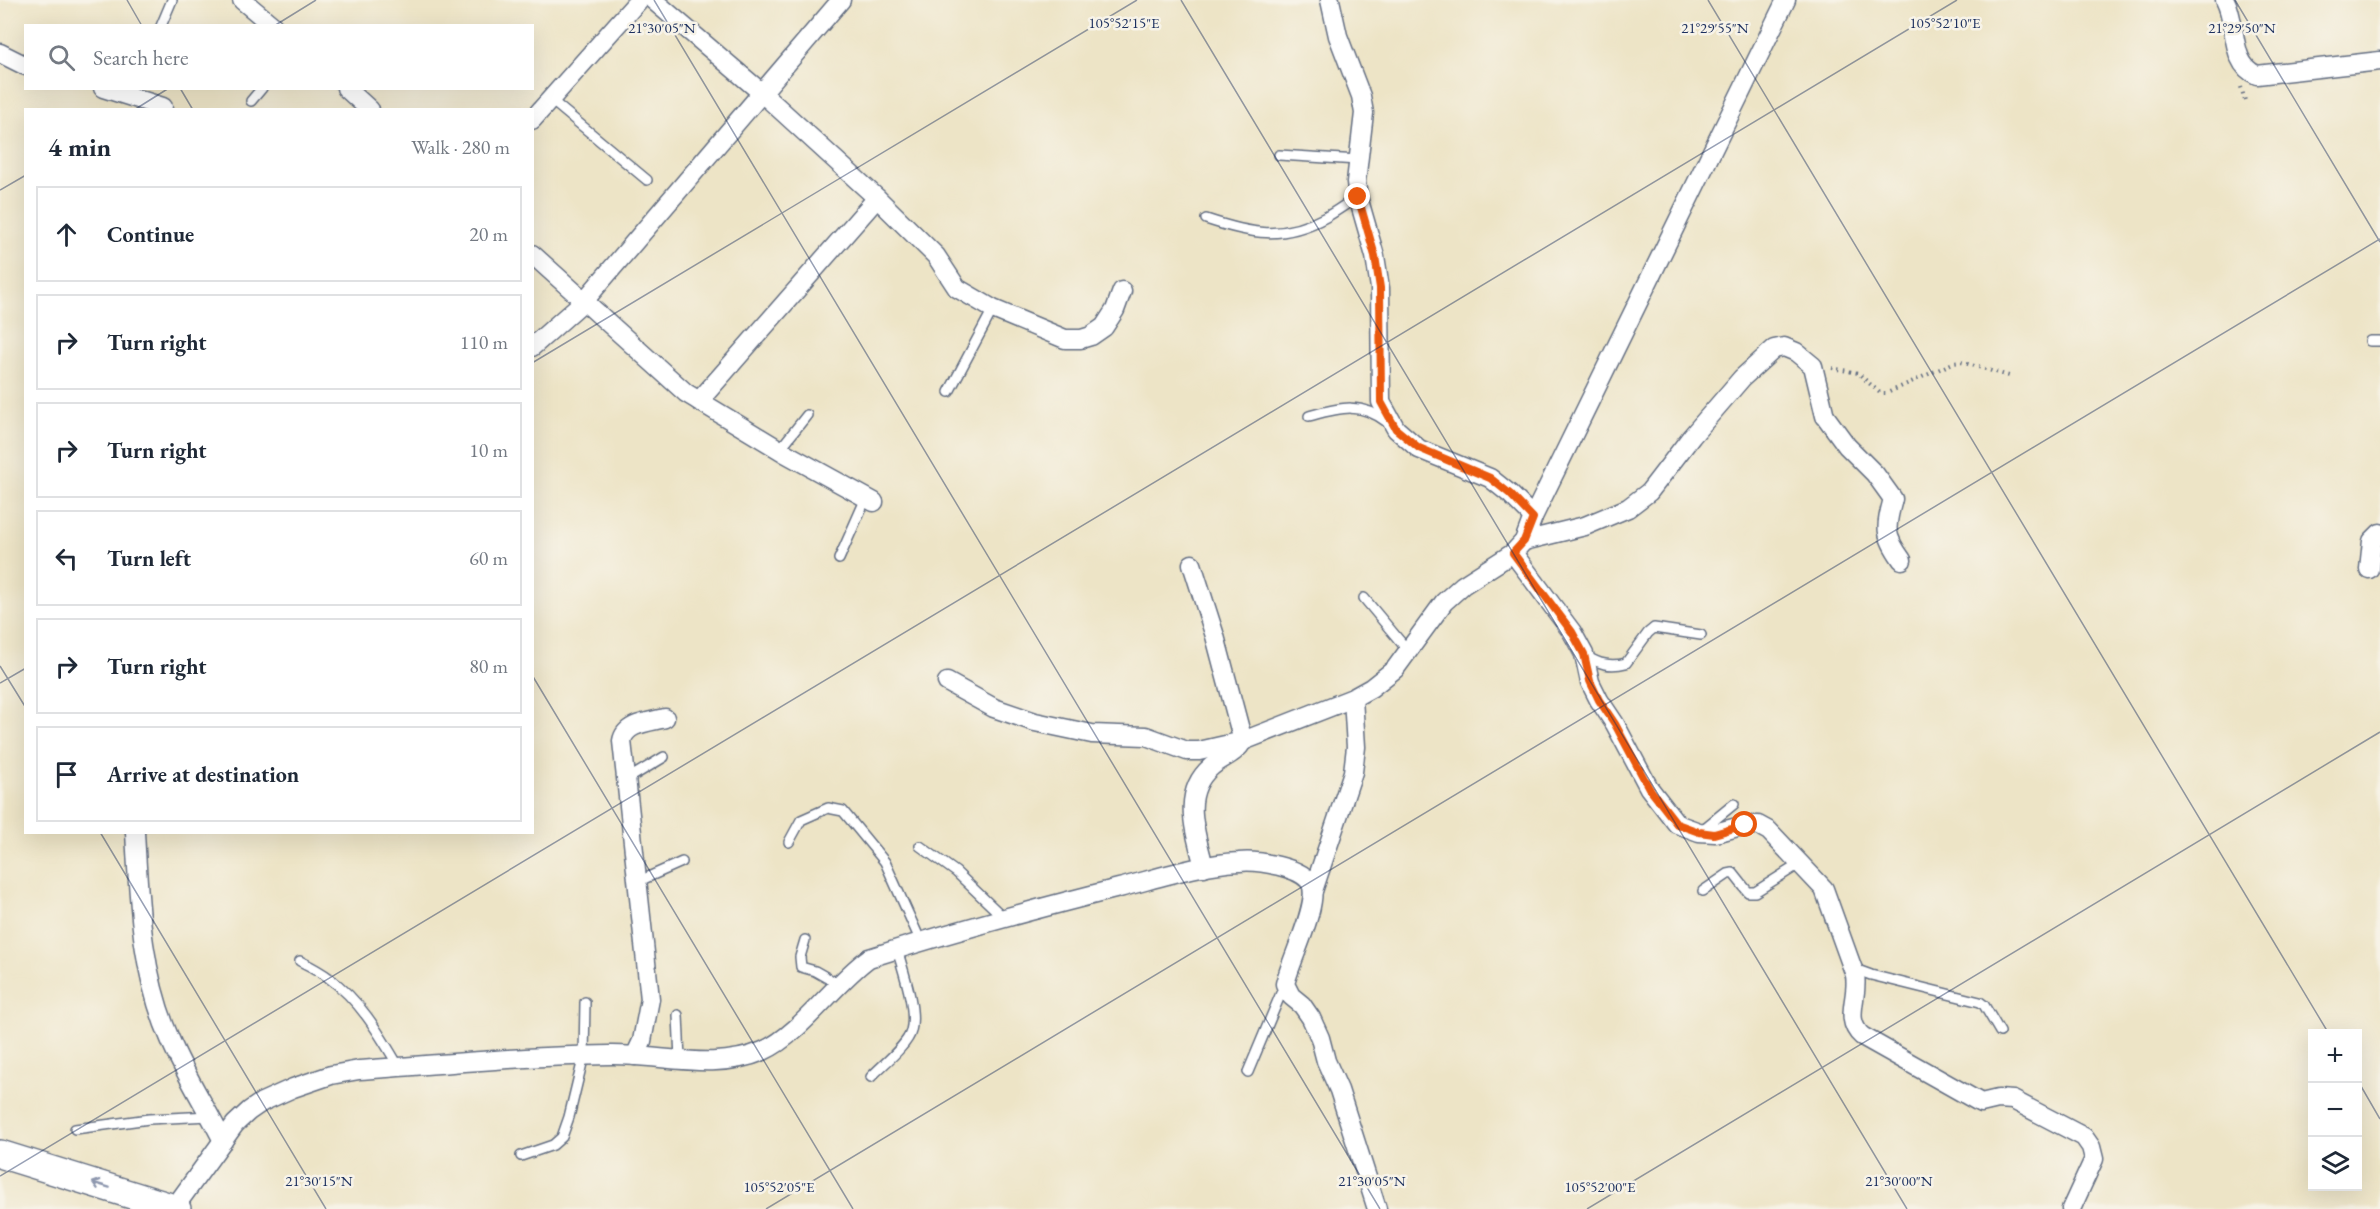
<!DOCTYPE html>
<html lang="en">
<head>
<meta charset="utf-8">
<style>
  :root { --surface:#fff; --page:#f2f2f3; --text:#1f2937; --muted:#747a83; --line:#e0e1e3 }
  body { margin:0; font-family:"EB Garamond",serif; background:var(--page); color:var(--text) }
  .controls { position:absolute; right:18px; bottom:18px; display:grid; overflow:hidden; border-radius:0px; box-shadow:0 6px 24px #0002 }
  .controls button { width:54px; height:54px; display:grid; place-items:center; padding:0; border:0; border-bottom:2px solid var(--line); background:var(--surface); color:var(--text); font:30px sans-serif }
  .stop { position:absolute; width:18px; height:18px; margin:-14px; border:4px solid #ea580c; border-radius:50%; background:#fff }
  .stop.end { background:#ea580c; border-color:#fff; box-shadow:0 2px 6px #0008 }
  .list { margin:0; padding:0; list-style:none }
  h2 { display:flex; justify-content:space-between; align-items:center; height:78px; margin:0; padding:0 24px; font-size:26px }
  h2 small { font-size:20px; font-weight:400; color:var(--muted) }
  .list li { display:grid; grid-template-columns:39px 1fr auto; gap:18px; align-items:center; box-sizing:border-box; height:96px; margin:0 12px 12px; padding:0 12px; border:2px solid var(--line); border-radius:0px }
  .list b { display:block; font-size:22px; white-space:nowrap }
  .list em { font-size:20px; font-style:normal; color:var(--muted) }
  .icon { flex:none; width:33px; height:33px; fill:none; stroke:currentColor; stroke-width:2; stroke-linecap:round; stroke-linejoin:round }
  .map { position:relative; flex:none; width:2380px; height:1209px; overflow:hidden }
  .search { position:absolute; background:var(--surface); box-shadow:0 6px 24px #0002; left:24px; top:24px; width:510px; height:66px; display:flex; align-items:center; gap:15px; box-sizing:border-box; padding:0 21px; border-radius:0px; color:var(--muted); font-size:22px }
  .panel { position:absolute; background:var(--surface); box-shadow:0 6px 24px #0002; left:24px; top:108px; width:510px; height:726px; border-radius:0px }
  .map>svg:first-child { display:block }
</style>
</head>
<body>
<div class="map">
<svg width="2380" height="1209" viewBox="0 0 2380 1209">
  <rect width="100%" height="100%" fill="#f7f3e8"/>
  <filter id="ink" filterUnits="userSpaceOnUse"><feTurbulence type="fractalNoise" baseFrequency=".0167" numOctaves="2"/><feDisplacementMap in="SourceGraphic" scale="12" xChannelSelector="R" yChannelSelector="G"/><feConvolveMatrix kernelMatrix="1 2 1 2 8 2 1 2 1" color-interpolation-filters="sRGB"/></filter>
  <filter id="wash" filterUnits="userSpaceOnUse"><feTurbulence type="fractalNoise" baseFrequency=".008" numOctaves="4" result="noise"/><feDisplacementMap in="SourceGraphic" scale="24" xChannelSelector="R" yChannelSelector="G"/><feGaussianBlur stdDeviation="1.35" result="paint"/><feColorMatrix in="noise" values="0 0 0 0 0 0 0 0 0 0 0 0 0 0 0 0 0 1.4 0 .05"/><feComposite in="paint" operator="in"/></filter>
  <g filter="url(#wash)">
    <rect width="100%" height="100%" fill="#ede4c6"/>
  </g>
  <g filter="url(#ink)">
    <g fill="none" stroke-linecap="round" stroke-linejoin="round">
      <defs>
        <g id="lane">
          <polyline points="161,26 172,0"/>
          <polyline points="551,100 647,180"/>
          <polyline points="251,101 262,88"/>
          <polyline points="1279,155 1358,160"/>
          <path d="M 1206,219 C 1251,234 1282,241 1326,217 C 1337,211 1347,203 1358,197"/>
          <polyline points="2370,341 2380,341"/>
          <polyline points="949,392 993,309"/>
          <path d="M 1309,416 C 1339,408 1361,401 1387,422"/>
          <polyline points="780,449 807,415"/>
          <polyline points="839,559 866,498"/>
          <polyline points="1364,598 1409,652"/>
          <path d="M 1586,656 C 1599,664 1610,667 1626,663 L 1648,633 L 1654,628 L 1701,635"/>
          <polyline points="626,780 664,757"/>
          <polyline points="1701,831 1734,804"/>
          <polyline points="789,842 801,820 828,808 843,811 885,862 921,942"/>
          <polyline points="920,846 956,872 1003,917"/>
          <polyline points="637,882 682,862"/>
          <polyline points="1703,891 1728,874 1733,873 1748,892 1755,892 1801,863"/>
          <polyline points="805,940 800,957 801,967 815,971 838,984"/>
          <path d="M 300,961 C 310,966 320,971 329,978 C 361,1001 380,1035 399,1067"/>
          <polyline points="1854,965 1860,971 1871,975 1980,1002 1984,1005 2000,1032"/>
          <polyline points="678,1015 680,1060"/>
          <polyline points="1248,1072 1284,986"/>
          <path d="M 871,1077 C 881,1066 908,1045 911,1031 C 917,1009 903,971 897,949"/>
          <polyline points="75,1129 149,1119 210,1116"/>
          <polyline points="521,1156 553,1145 562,1137 569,1117 584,1055 585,1002"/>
        </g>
        <g id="street">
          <polyline points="242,0 273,26"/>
          <polyline points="653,0 762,93 877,198 936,256 957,288 993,309 1065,339 1081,339 1091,336 1104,327 1115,310 1122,291"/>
          <polyline points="1330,0 1338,36 1361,96 1364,113 1356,182 1358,197 1375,256 1380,288 1381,402 1396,429 1419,449 1490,478 1510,494 1533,517"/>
          <path d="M 2225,0 C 2238,24 2229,64 2257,75 L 2380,61"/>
          <polyline points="0,53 26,66"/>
          <polyline points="103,88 163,107"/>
          <polyline points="346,88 370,110"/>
          <polyline points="532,120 639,0"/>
          <polyline points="532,254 686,393 785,453 874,502"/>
          <polyline points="532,347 585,300 841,0"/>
          <polyline points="699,401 877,198"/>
          <path d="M 1524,541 L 1585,526 L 1628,508 L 1649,492 L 1692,436 L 1742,378 L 1774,349 L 1784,347 L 1796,352 L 1813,366 L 1825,416 L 1847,446 L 1875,474 L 1893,499 C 1885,528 1884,535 1902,560"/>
          <path d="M 1513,553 L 1572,632 L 1584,654 L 1590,682 L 1599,700 L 1615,724 L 1649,788 L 1677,824 L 1699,832 L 1715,833 L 1745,825 L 1758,825 L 1769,831 L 1824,889 L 1855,975 C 1859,998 1843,1019 1862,1036 L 1981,1103 L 1998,1099 L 2013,1100 L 2084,1137 L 2091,1147 L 2094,1159 L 2071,1209"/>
          <path d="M 1192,564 L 1215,636 L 1243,741 C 1235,755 1222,757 1211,767 C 1180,794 1196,833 1204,867"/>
          <polyline points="2369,569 2372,541 2380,533"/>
          <polyline points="947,682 994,708 1035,722 1092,734 1146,736 1187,751 1199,751 1243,741 1353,698 1371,688 1395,669 1444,602 1463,585 1513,553 1524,541 1533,517 1786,0"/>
          <path d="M 135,832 C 139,903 141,973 170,1039 C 185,1075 206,1107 223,1141"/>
          <polyline points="1313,891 1353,772 1356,747 1353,698"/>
          <path d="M 635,1056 L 642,1041 L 650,999 L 622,741 C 625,723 650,722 665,718"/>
          <path d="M 174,1208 L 235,1124 L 249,1111 L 262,1102 L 293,1088 L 331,1075 L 359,1070 C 443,1064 526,1056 610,1055 C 661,1054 714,1072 763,1051 C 801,1034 834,983 869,958 C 951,932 1035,909 1119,888 C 1158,878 1199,864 1239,862 C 1256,860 1303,867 1311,884 C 1320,903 1290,961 1285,984 L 1291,996 L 1302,1005 L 1311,1018 L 1320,1038 L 1326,1061 L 1339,1090 L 1377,1209"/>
        </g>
        <polyline id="secondary" points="0,1154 177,1209"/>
      </defs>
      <use href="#lane" stroke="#646e82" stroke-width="12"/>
      <use href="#street" stroke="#646e82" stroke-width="21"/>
      <use href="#secondary" stroke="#646e82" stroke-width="30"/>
      <g stroke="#646e82" stroke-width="4" stroke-dasharray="1.5 4.5" stroke-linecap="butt">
        <polyline points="2241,87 2246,104"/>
        <polyline points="1832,368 1858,373 1880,393 1887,393 1953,363 1961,362 2009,376"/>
      </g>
      <use href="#lane" stroke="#fff" stroke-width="9"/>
      <use href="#street" stroke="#fff" stroke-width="18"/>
      <use href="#secondary" stroke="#fff" stroke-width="27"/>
    </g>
    <defs><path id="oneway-shaft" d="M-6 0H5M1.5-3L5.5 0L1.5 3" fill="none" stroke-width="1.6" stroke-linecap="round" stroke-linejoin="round" transform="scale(1.5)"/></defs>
    <use stroke="#8d97ae" href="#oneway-shaft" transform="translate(101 1185) rotate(-163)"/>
  </g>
  <g fill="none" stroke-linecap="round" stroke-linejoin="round" filter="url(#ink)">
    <polyline stroke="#ea580c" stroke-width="8" points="1358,197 1375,256 1380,288 1381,402 1396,429 1419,448 1490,478 1510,494 1533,518 1524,541 1513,553 1572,632 1584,654 1590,681 1599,700 1615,724 1649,788 1677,824 1699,832 1714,834 1745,825"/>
  </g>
  <path fill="none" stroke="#1b2f5e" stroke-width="1.5" stroke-opacity="0.45" d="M 127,0 L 142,26M 654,0 L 1380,1209M 1181,0 L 1907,1209M 1708,0 L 2329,1034M 2235,0 L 2380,242M 274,26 L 316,0M 180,88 L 193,110M 134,110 L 169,88M 0,190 L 26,175M 532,363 L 1137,0M 0,666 L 26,708M 532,675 L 853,1209M 0,683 L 26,668M 100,832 L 326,1209M 2358,1081 L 2380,1119M 0,1176 L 1957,0M 766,1209 L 2380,239M 1587,1209 L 2380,732"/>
  <g font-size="15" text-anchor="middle" fill="#1b2f5e" stroke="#f7f3e8" stroke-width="5" stroke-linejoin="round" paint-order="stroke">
    <text x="1945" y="28">105°52'10"E</text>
    <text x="1124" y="28">105°52'15"E</text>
    <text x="2242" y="33">21°29'50"N</text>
    <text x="662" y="33">21°30'05"N</text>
    <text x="1715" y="33">21°29'55"N</text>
    <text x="319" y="1186">21°30'15"N</text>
    <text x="1372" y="1186">21°30'05"N</text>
    <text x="1899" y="1186">21°30'00"N</text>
    <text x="779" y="1192">105°52'05"E</text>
    <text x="1600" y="1192">105°52'00"E</text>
  </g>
</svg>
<div class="controls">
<button>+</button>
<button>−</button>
<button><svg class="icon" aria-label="layers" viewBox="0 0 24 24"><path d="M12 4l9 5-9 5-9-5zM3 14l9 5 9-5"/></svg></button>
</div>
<div class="stop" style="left:1745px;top:825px"></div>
<div class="stop end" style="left:1358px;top:197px"></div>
<div class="search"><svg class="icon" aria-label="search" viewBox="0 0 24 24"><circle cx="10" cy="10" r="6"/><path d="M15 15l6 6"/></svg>Search here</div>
<section class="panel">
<h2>4 min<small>Walk · 280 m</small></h2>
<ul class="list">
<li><svg class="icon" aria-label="ahead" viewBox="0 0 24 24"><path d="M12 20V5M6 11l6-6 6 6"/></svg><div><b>Continue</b></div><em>20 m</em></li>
<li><svg class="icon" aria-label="right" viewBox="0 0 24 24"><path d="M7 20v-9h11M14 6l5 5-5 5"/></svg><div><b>Turn right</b></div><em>110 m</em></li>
<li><svg class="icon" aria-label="right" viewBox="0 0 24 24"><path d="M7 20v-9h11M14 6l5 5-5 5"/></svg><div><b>Turn right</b></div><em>10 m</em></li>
<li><svg class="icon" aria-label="left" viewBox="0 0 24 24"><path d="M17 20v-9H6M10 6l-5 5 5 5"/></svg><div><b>Turn left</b></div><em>60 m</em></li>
<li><svg class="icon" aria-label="right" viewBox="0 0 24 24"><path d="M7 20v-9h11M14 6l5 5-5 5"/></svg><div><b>Turn right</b></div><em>80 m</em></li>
<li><svg class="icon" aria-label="arrive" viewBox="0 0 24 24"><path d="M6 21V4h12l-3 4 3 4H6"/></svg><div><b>Arrive at destination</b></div></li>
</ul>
</section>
</div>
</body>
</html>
